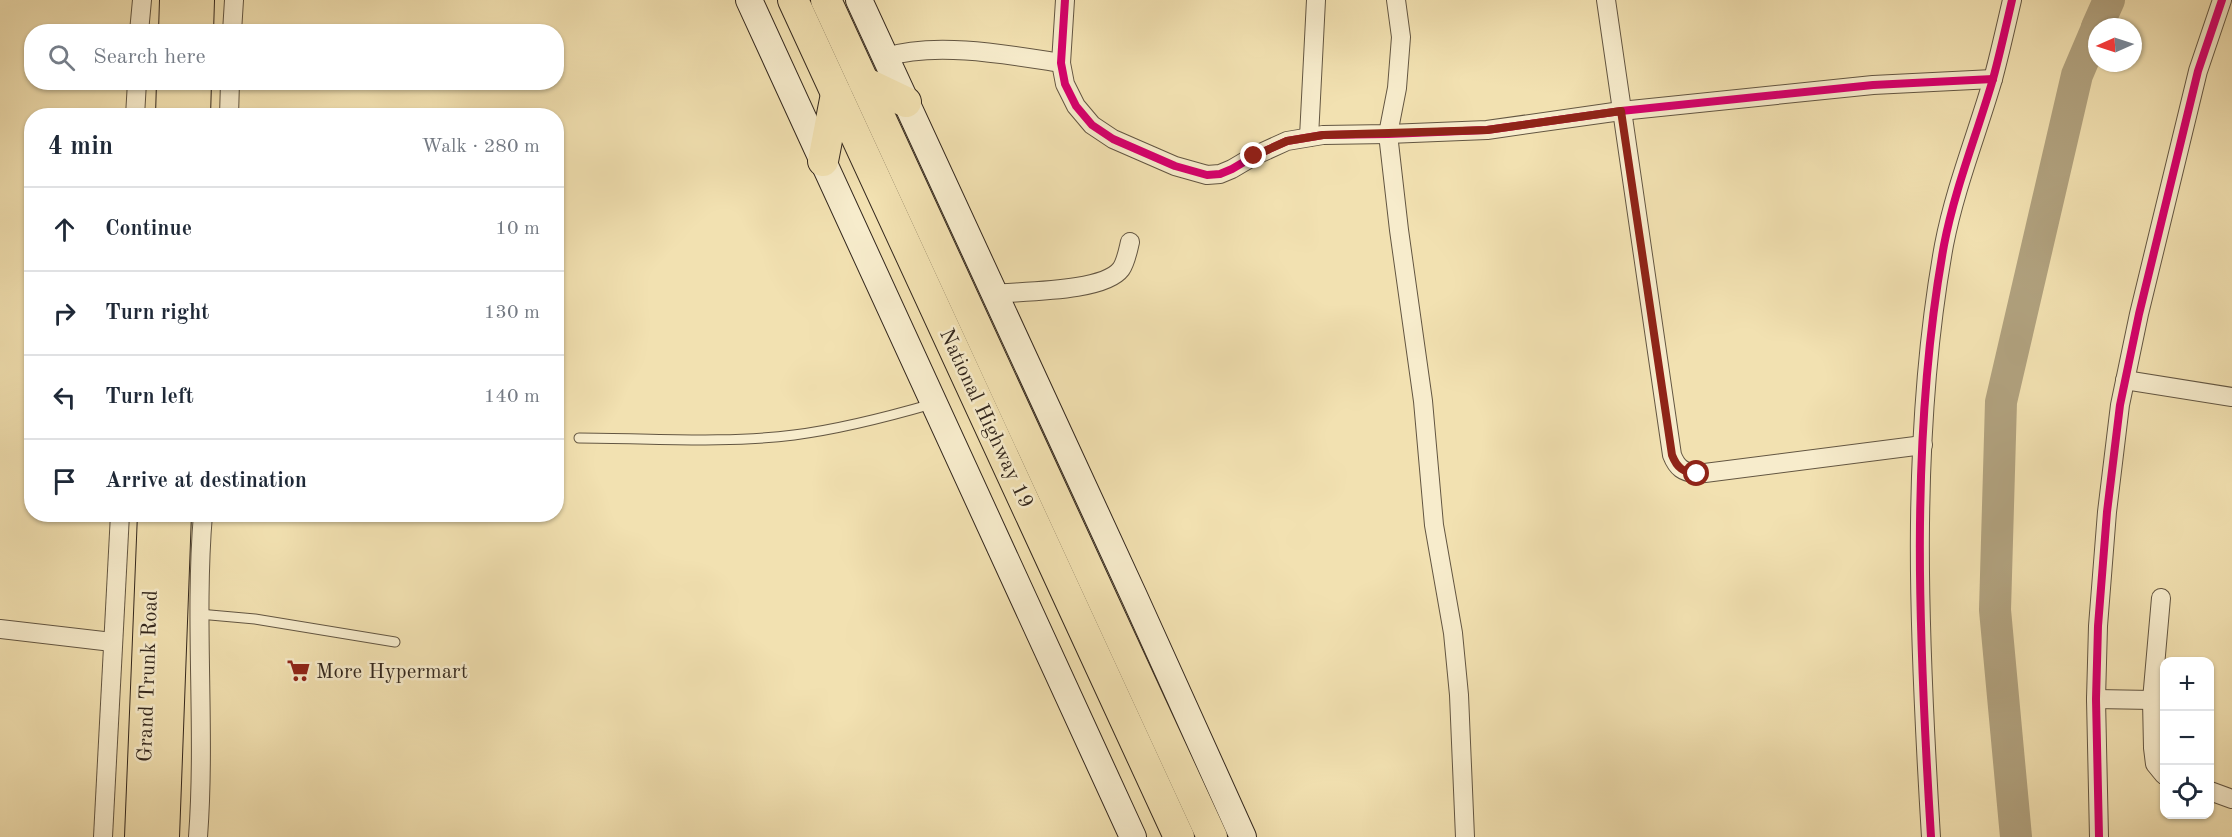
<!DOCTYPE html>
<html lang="en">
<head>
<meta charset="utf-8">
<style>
  :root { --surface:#fff; --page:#f2f2f3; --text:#1f2937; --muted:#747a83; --line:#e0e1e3 }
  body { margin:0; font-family:"Old Standard TT",serif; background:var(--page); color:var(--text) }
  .controls { position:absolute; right:18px; bottom:18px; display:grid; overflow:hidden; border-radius:12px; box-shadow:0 2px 4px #0004 }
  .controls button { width:54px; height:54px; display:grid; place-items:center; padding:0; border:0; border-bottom:2px solid var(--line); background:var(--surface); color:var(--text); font:30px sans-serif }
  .compass { position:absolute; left:2088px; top:18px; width:54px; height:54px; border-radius:50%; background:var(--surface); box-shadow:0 2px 4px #0004; rotate:267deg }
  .stop { position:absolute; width:18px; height:18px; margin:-14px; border:4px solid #8f2418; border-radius:50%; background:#fff }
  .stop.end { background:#8f2418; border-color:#fff; box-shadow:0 2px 6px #0008 }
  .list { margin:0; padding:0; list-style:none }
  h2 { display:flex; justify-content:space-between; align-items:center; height:78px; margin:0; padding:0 24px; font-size:26px }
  h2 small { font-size:20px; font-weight:400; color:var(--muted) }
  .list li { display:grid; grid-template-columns:39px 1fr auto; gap:18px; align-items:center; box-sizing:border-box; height:84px; padding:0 24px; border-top:2px solid var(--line) }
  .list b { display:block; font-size:22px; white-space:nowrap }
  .list em { font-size:20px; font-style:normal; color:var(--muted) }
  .icon { flex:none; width:33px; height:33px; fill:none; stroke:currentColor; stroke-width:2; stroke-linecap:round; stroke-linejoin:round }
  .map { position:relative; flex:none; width:2232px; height:837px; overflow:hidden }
  .search { position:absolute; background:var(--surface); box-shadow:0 2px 4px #0004; left:24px; top:24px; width:540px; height:66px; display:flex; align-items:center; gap:15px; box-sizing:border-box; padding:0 21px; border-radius:24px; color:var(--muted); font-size:22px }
  .panel { position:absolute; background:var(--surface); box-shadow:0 2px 4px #0004; left:24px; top:108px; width:540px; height:414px; border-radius:24px }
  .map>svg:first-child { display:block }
</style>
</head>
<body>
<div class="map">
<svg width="2232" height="837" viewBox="0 0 2232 837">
  <rect width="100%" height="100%" fill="#f2e1b1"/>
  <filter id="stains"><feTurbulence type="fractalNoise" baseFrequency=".00333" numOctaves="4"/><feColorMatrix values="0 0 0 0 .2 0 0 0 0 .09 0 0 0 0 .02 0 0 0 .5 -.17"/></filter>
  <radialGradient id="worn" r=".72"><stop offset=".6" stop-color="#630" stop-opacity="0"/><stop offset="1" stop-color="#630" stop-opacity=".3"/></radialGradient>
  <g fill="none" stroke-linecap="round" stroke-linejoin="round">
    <g stroke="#b1a27f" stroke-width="32">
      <polyline points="2097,27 2109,0"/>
      <polyline points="2016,837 1995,610 2001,402 2077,75 2097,28"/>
    </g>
    <defs>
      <g id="service">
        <path d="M 579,438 C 650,438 724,444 794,435 C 841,429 887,417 932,404"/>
        <polyline points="199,614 255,619 395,642"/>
      </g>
      <g id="minor">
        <polyline points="1065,0 1061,63 1065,84 1076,106 1092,125 1113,139 1175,166 1207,175 1220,174 1232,169 1254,156 1287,141 1323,135 1388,134 1487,130 1621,111 1873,85 1993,79"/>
        <polyline points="1396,0 1401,37 1397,88 1388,134 1399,230 1423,401 1434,525 1453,633 1459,695 1465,837"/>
        <path d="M 1606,0 L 1672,455 C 1677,468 1683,472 1697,474 L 1923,445"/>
        <polyline points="139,32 142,0"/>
        <polyline points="232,32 234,0"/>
        <path d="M 886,57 C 936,41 1010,55 1061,63"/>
        <polyline points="135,116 137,82"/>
        <polyline points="229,116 230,82"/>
        <polyline points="1309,137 1316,0"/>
        <path d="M 993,294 C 1023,291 1104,292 1121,269 C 1126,262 1128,250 1130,242"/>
        <polyline points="2125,380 2232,397"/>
        <polyline points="2161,598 2152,700 2153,748 2155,764 2164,775"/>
        <polyline points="0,629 112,642"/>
        <polyline points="2096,699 2152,700"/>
        <polyline points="2210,791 2232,799"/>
        <polyline points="103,837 120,514"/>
        <path d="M 198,837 C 206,730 194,622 203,514"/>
        <path d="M 1931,837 C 1919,642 1909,438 1944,245 C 1955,188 1977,134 1993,79 C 2000,53 2006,26 2012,0"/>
        <polyline points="2099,837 2096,699 2098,626 2107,512 2120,405 2139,314 2198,71 2222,0"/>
      </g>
      <g id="secondary">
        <polyline points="749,0 1133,837"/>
        <polyline points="859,0 1134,596 1243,837"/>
      </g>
      <g id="trunk">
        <polyline points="793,0 1179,837"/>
        <polyline points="826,0 1212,837"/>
        <polyline points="174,32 175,0"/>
        <polyline points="198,32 199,0"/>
        <polyline points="864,82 906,102"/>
        <polyline points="171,116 172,82"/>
        <polyline points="195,116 196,82"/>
        <polyline points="823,161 836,94"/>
        <polyline points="140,837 153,514"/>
        <polyline points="164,837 176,514"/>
      </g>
    </defs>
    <use href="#service" stroke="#635642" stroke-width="11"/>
    <use href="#minor" stroke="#635642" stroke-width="20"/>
    <use href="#secondary" stroke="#33271d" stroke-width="28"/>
    <use href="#trunk" stroke="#33271d" stroke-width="32"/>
    <use href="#service" stroke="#f7eccc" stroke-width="9"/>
    <use href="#minor" stroke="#f7eccc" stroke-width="18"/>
    <use href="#secondary" stroke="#f7eccc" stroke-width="26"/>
    <use href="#trunk" stroke="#f2e1b1" stroke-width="30"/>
    <defs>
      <g id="cycleway">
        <polyline points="1065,0 1061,63 1065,84 1076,106 1092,125 1113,139 1175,166 1207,175 1220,174 1232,169 1254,156 1287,141 1323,135 1388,134 1487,130 1621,111 1873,85 1993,79"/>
        <path d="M 1931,837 C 1919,642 1909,438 1944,245 C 1955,188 1977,134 1993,79 C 2000,53 2006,26 2012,0"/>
        <polyline points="2099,837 2096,699 2098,626 2107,512 2120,405 2139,314 2198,71 2222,0"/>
      </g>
    </defs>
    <use href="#cycleway" stroke="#f7eccc" stroke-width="11"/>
    <use href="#cycleway" stroke="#d6006c" stroke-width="8"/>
  </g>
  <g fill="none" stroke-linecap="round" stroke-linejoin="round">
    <path stroke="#8f2418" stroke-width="8" d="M 1254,156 L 1287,141 L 1323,135 L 1487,130 L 1621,111 L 1672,455 C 1677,468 1683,472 1697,474"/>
  </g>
  <defs>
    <symbol id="supermarket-bare" viewBox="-9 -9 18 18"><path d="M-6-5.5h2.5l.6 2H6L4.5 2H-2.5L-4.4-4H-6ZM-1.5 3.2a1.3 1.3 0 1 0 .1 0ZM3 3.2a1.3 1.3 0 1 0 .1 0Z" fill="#8f2418" stroke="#f7eccc" stroke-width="2.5" paint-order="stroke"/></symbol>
  </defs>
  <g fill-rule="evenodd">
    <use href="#supermarket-bare" x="282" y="654" width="33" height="33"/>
  </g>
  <g text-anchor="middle" stroke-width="5" stroke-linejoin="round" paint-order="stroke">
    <g font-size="21" fill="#33271d" stroke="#f7eccc">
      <text transform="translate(987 418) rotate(65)" y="7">National Highway 19</text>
      <text transform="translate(147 676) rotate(-88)" y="7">Grand Trunk Road</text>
    </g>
    <g font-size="21" fill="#33271d" stroke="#f7eccc" text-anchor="start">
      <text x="316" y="678">More Hypermart</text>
    </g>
  </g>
  <rect width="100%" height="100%" filter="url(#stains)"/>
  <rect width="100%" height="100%" fill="url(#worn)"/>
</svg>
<div class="controls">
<button>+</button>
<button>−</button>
<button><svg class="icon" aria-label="locate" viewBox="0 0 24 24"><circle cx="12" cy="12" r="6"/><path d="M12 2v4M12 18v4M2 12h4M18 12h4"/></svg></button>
</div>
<svg class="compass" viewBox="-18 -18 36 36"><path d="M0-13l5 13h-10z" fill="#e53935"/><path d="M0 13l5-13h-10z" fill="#747a83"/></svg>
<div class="stop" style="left:1697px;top:474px"></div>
<div class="stop end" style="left:1254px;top:156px"></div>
<div class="search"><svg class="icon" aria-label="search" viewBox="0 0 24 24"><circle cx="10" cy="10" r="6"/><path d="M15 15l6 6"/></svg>Search here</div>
<section class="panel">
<h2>4 min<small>Walk · 280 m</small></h2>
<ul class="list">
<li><svg class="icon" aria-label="ahead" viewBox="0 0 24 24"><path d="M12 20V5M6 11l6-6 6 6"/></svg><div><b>Continue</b></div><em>10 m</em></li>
<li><svg class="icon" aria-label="right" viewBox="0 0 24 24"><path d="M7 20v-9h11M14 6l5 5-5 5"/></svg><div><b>Turn right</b></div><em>130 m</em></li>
<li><svg class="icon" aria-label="left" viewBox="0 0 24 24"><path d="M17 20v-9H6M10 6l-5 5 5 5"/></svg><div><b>Turn left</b></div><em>140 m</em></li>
<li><svg class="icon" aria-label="arrive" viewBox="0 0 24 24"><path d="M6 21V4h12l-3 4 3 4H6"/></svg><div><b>Arrive at destination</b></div></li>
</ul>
</section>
</div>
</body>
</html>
